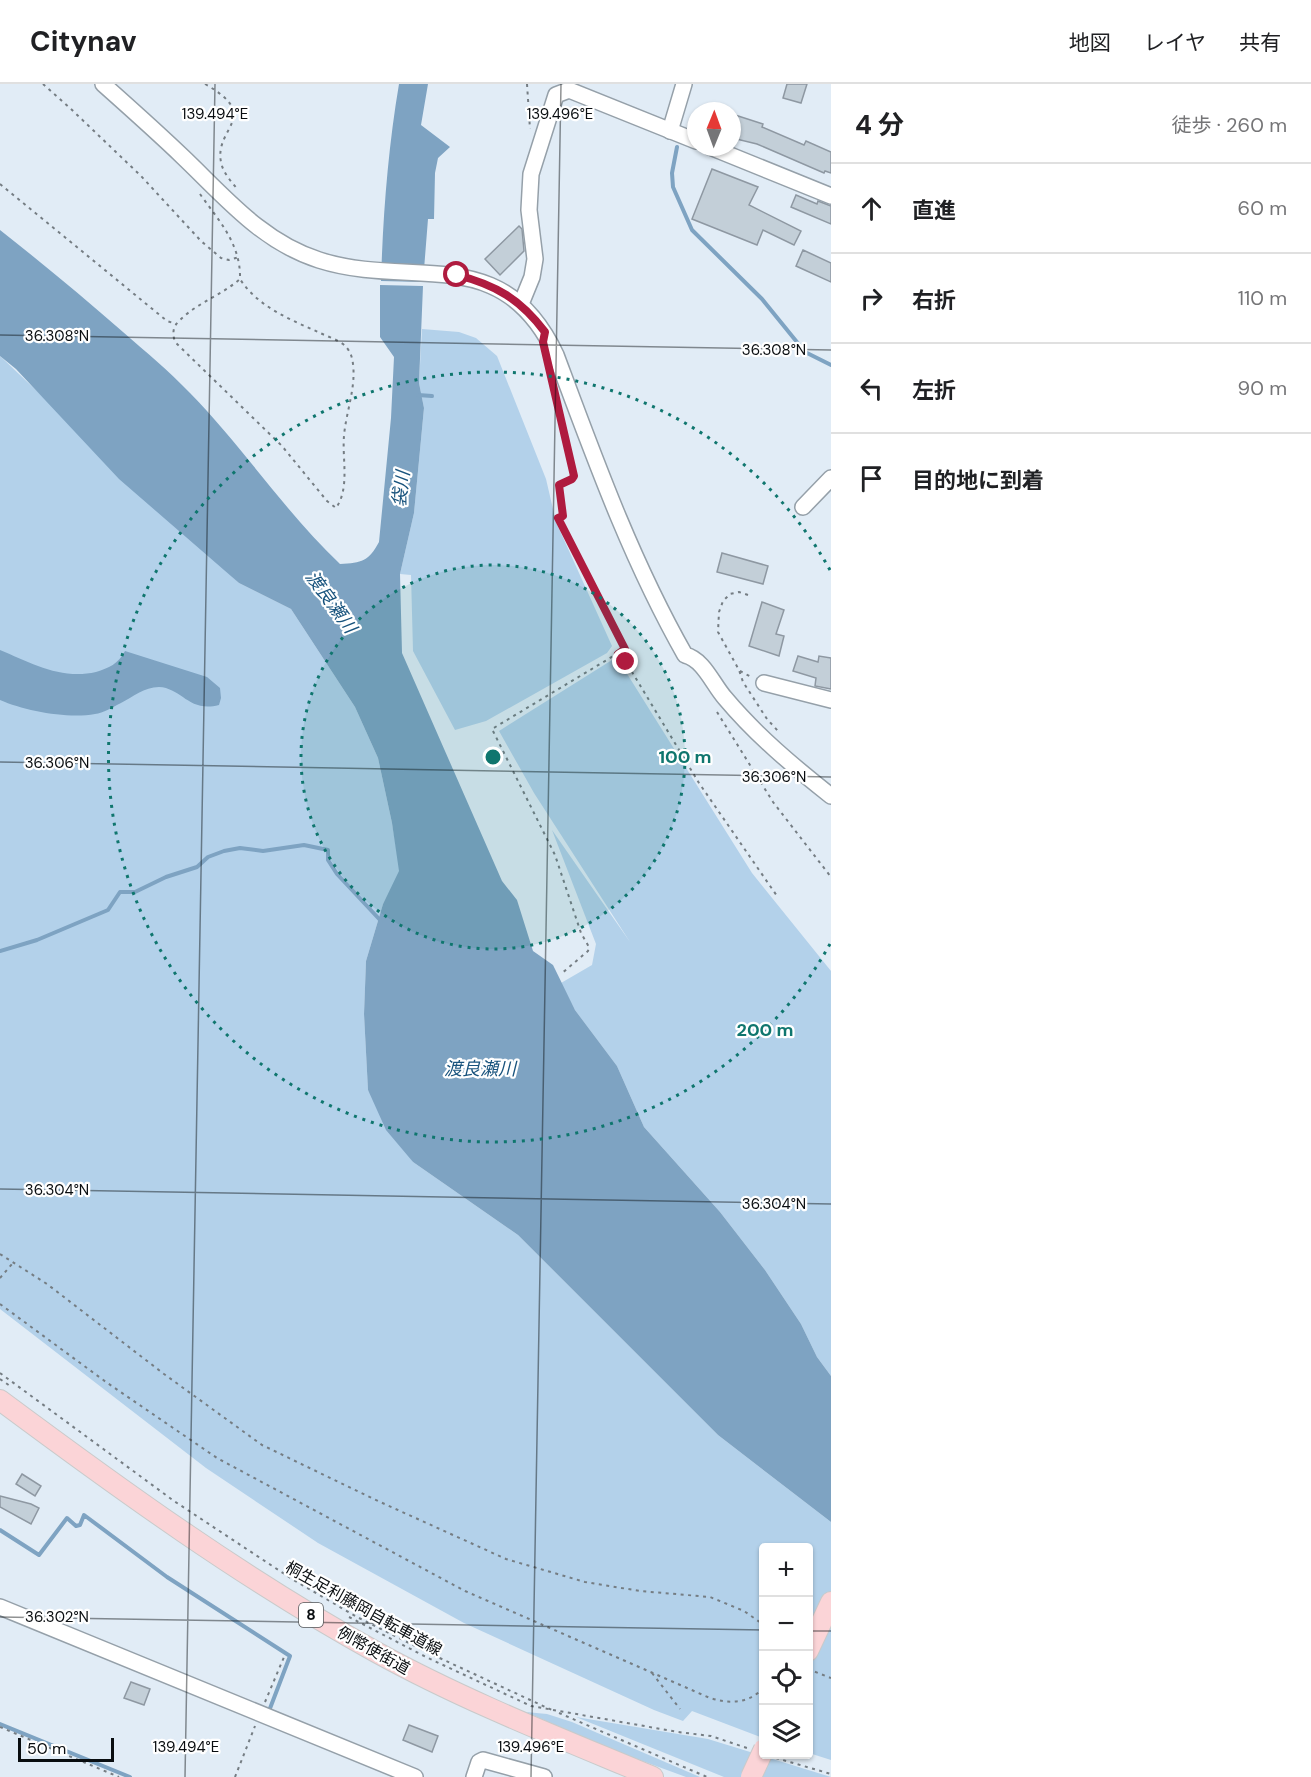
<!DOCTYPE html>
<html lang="ja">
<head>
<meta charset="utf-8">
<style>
  :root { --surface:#fff; --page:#f2f2f2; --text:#202124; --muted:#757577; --line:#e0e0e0 }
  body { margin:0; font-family:"DM Sans","Noto Sans JP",sans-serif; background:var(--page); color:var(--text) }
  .controls { position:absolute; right:18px; bottom:18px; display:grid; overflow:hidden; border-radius:6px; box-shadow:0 2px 4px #0004 }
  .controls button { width:54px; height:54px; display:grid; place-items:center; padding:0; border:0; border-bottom:2px solid var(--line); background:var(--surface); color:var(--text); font:30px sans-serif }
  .compass { position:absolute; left:687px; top:18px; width:54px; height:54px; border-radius:50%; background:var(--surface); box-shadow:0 2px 4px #0004; rotate:1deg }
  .scale { position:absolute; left:18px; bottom:15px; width:96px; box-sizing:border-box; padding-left:6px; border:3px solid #090d10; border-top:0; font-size:16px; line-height:21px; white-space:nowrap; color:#090d10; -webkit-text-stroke:4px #fff; paint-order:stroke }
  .stop { position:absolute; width:18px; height:18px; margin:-14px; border:4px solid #af1b3f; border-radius:50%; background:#fff }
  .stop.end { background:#af1b3f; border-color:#fff; box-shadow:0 2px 6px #0008 }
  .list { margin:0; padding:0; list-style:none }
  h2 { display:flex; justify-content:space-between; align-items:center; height:78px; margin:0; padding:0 24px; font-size:26px }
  h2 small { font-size:20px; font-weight:400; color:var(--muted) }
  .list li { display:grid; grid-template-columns:39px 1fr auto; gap:18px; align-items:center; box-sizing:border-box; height:90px; padding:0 24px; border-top:2px solid var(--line) }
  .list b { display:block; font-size:22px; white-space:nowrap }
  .list em { font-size:20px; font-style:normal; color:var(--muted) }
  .icon { flex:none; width:33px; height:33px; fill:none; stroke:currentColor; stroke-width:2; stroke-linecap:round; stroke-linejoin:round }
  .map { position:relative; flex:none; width:831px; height:1693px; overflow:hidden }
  header { display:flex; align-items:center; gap:36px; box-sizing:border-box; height:84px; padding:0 30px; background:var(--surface); border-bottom:2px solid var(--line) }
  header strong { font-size:28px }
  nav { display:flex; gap:33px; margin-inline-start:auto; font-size:21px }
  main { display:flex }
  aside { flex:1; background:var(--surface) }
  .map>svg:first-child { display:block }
</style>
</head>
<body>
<header>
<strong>Citynav</strong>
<nav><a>地図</a><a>レイヤ</a><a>共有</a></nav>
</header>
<main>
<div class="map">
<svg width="831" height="1693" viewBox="0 0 831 1693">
  <rect width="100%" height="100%" fill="#e1ecf6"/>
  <g fill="#b3d1ea">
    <polygon points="422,245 459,248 476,254 497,272 546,395 556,438 612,562 607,569 486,637 455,646 413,567 411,491 400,490 414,429 424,324 419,299"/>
    <polygon points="0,272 239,499 291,525 355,623 378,674 392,739 400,787 383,820 366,877 364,930 368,1006 413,1078 518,1151 718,1351 831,1438 831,1676 809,1669 808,1464 764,1464 763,1654 692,1627 683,1637 654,1626 464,1539 318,1459 206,1384 0,1225"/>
    <polygon points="612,576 619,577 752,789 831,887 831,1292 817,1273 801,1240 765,1186 720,1128 644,1043 617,982 575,926 561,899 592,881 596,860 552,746 630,858 534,709 499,647"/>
    <polygon points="526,1628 547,1630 572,1638 700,1693 686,1693 607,1664"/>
    <polygon points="576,1633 708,1655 831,1693 724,1693"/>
  </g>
  <g fill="#7ea3c2">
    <path d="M 399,0 L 428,0 L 421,41 L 450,63 L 438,74 L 435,89 L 434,135 L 428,135 L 423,198 L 381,197 C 383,131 388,65 399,0 Z"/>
    <path d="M 0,146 C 42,179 83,213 123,248 C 146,268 169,287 190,309 C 243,363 285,428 340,480 C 362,479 369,477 379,458 L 391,334 L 394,273 L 380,253 L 380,201 L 423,202 L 419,299 L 424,324 L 414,429 L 400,490 L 402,569 L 502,797 L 517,816 L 533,867 L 553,881 L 575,926 L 617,982 L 644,1043 L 720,1128 L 765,1186 L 801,1240 L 817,1273 L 831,1292 L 831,1438 L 718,1351 L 518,1151 L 413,1078 L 386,1046 L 368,1006 L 364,930 L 366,877 L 383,820 L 399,787 L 392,739 L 378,674 L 355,623 L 291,525 L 239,499 L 119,395 L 16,285 L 0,272 Z"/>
    <path d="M 0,566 C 31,579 61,596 96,588 C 109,584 118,580 125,567 L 207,593 L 220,604 L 221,614 L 219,621 C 189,629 182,604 159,603 C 144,603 133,613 121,619 C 113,623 103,629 95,630 C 68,635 25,627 0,616 Z"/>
  </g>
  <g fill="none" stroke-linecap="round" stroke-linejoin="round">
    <g stroke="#7ea3c2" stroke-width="4">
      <polyline points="677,63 672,89 673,103 692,146 762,215 805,268 831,281"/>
      <polyline points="418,311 432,312"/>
      <polyline points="0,867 37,856 108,826 120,808 135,808 166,793 197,783 208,773 224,767 240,764 263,767 304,761 328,766 328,776 337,790 381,837"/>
      <polyline points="0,1446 39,1471 67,1434 76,1442 80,1441 84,1431 167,1493 290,1572 269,1627"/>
      <polyline points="0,1640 130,1693"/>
    </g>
  </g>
  <g fill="#c3cfd8" stroke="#8e98a2" stroke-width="1.5">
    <polygon points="787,0 807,0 801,19 783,14"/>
    <polygon points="732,30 763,40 762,43 804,61 806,57 831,68 831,89 825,87 824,89 757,60 732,54"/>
    <polygon points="712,85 758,103 749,121 801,147 794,161 763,146 757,161 692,135"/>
    <polygon points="796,111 817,120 818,117 831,122 831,140 791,123"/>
    <polygon points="519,142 522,145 524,167 500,191 485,175"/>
    <polygon points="803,166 831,179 831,198 796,182"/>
    <polygon points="722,469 768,482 763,500 717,488"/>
    <polygon points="762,518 784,526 776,550 784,552 779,572 749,562"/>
    <polygon points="798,572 818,578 819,572 831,574 831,605 815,602 816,594 793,587"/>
    <polygon points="22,1390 41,1402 35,1412 16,1400"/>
    <polygon points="0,1412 31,1420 39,1424 31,1440 0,1423"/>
    <polygon points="131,1598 150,1605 144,1621 124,1614"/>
    <polygon points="409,1641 438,1652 432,1668 403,1656"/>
  </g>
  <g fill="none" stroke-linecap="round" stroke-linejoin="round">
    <defs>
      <g id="minor">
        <path d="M 103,0 C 130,24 157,48 183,73 C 225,113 262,158 319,176 C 413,206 502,156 556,271 C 594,373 631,476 685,571 C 704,576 712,599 725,614 C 756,651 793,682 831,712"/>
        <polyline points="670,47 684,0"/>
        <polyline points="710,63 831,112"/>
        <polyline points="521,220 532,193 535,175 529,126 531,90 556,11 569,6 696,57"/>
        <polyline points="803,423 831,394"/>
        <polyline points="764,599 831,616"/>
        <polyline points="0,1523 415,1693"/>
        <polyline points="474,1693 479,1678 483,1676 544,1693"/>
      </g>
      <g id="major">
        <path d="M 0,1316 C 121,1406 244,1495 376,1568 C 465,1617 560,1654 653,1693"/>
        <polyline points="808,1567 831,1518"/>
      </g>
    </defs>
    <use href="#minor" stroke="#95a0a9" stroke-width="18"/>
    <use href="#major" stroke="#c9caca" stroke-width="22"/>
    <g stroke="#757d83" stroke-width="2" stroke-dasharray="3 4.5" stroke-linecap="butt">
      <polyline points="43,0 71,25 141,92 201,157 221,174 229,176 239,173"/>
      <path d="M 205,0 C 263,33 214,43 221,78 C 223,89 231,97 238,106"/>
      <polyline points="527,0 530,45"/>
      <polyline points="0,100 167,237 176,240"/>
      <path d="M 200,110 C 219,137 241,160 240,195 C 222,211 197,219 180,236 C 173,242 172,249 175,258 L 282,362 L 327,417 L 336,424 C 350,404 342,375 344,352 C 346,328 356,304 353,280 C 352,271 349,265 343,260 C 336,255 326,252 318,248 C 289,235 257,222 240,195"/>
      <polyline points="557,318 574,392 572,395 559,401 563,432 558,434 625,565 492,645 555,771 581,849 589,863 588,867 561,890"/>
      <polyline points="748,511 739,508 730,510 723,517 719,528 718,548 739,586 743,598 767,635 778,647"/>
      <polyline points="618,570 626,578 699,699 777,812"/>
      <polyline points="740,587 753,594"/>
      <polyline points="717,628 773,718 831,793"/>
      <polyline points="0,1170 47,1200 164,1290 262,1361 378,1417 506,1475 585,1498 640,1507 710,1513 744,1527 764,1541"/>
      <polyline points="0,1194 12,1180"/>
      <path d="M 0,1220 L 106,1298 L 217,1374 L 465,1507 L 710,1614 C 730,1620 747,1620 764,1604"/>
      <polyline points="0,1289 174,1417 292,1495 357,1533 431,1570 554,1627"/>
      <polyline points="0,1295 10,1302"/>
      <polyline points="349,1533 428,1574 531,1622 678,1648 711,1652 747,1664"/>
      <polyline points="808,1585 831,1594"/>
      <polyline points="652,1589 680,1625"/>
      <polyline points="265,1618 284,1573"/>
      <polyline points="559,1629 707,1693"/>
      <polyline points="0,1643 119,1693"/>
      <polyline points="776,1674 831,1690"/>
      <polyline points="235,1693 255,1642"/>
    </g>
    <use href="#minor" stroke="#fff" stroke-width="15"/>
    <use href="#major" stroke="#fbd4d7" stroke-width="20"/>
    <defs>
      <polyline id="major-bridge" points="751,1693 764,1665"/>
    </defs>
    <use href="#major-bridge" stroke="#c9caca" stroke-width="22" stroke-linecap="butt"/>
    <use href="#major-bridge" stroke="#fbd4d7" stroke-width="20"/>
  </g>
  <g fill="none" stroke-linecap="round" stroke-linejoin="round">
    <path stroke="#af1b3f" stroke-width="8" d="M 457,191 C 496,201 520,215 545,248 L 543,258 L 574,392 L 572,395 L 559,401 L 563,432 L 558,434 L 625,565 L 618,570 L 626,578"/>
  </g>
  <path fill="none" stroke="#090d10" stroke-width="1.5" stroke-opacity="0.45" d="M 0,251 L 831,266M 0,678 L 831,693M 0,1105 L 831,1120M 0,1533 L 764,1546M 808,1547 L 831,1547M 185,1693 L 215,0M 531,1693 L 561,0"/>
  <circle cx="493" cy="673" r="192" fill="#0f766e" fill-opacity=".12"/>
  <g fill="none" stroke="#0f766e" stroke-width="3" stroke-dasharray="3 6">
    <circle cx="493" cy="673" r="192"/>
    <path d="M830 860A385 385 0 1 1 830 486"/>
  </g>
  <g text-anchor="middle" stroke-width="4.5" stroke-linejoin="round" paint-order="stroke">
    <rect fill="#fff" stroke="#535658" stroke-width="1.5" x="299" y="1519" width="24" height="24" rx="4.5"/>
    <g font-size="15" font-weight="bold" fill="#090d10">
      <text x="311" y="1536">8</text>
    </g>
    <g font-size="16" fill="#090d10" stroke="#fff">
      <text transform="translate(364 1524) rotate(29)" y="6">桐生足利藤岡自転車道線</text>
      <text transform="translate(374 1566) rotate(29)" y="6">例幣使街道</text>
    </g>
    <g font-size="18" font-style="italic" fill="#18537d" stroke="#fff">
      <text transform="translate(401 405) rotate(-83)" y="6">袋川</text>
      <text transform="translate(331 518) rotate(54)" y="6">渡良瀬川</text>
      <text x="480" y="991">渡良瀬川</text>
    </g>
  </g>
  <g font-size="15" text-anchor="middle" fill="#090d10" stroke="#fff" stroke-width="4.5" stroke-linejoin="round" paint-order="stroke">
    <text x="215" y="35">139.494°E</text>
    <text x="560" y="35">139.496°E</text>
    <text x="57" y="257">36.308°N</text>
    <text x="774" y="271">36.308°N</text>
    <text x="57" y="684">36.306°N</text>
    <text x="774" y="698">36.306°N</text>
    <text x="57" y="1111">36.304°N</text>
    <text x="774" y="1125">36.304°N</text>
    <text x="57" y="1538">36.302°N</text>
    <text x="186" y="1668">139.494°E</text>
    <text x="531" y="1668">139.496°E</text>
  </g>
  <circle cx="493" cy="673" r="9" fill="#0f766e" stroke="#fff" stroke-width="3"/>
  <g font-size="18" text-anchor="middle" font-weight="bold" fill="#0f766e" stroke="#fff" stroke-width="4.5" stroke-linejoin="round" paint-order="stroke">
    <text x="685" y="679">100 m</text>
    <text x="765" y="952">200 m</text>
  </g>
</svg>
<div class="controls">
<button>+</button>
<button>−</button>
<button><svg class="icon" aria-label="locate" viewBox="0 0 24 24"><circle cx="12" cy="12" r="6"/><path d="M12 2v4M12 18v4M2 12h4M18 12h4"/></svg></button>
<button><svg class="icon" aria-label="layers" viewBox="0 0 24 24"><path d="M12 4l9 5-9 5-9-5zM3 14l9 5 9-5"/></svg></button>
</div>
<svg class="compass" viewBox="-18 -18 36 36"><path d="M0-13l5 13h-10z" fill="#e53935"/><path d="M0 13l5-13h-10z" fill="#757577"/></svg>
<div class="scale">50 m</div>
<div class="stop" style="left:457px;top:191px"></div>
<div class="stop end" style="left:626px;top:578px"></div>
</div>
<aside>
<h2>4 分<small>徒歩 · 260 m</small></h2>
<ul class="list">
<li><svg class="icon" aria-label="ahead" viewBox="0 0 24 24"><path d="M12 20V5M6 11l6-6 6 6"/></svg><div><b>直進</b></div><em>60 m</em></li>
<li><svg class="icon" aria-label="right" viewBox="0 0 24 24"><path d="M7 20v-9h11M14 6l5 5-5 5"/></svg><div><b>右折</b></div><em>110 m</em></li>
<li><svg class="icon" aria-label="left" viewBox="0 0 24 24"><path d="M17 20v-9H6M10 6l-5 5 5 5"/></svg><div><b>左折</b></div><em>90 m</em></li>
<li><svg class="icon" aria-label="arrive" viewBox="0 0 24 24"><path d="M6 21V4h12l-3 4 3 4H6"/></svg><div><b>目的地に到着</b></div></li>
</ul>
</aside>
</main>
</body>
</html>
